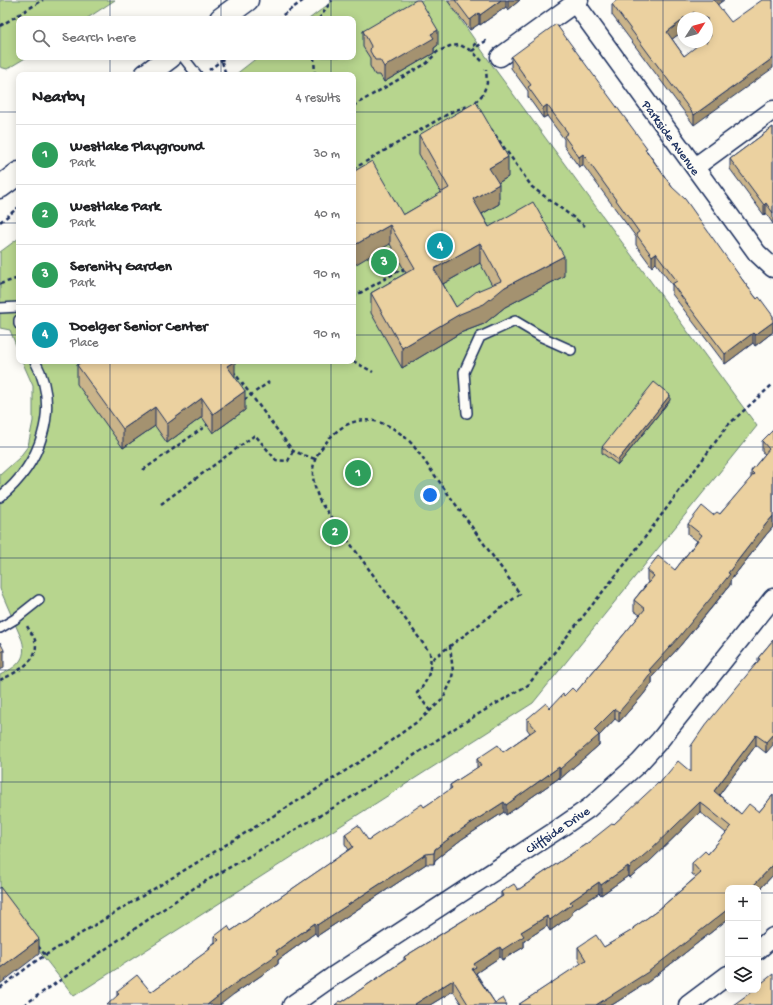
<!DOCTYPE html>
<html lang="en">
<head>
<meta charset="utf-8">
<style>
  :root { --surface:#fff; --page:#f2f2f2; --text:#202124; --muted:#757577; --line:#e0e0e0; --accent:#ea580c }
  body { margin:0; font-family:"Gochi Hand",sans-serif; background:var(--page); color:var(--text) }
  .controls { position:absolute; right:12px; bottom:12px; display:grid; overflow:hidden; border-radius:8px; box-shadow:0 2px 10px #0003 }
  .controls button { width:36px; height:36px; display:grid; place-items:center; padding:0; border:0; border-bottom:1px solid var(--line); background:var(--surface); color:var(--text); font:20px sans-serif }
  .compass { position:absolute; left:677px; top:12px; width:36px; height:36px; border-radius:50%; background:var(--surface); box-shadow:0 2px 10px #0003; rotate:54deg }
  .you { position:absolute; left:430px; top:495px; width:14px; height:14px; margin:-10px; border:3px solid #fff; border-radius:50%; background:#1a73e8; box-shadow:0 0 0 6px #1a73e833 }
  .badge { display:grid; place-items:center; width:26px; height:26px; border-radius:50%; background:var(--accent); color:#fff; font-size:13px; font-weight:700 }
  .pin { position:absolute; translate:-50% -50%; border:2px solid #fff; box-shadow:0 1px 4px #0006 }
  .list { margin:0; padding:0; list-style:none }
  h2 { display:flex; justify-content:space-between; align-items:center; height:52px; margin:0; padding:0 16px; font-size:17px }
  h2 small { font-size:13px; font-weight:400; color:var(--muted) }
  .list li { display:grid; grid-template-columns:26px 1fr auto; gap:12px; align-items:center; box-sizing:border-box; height:60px; padding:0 16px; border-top:1px solid var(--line) }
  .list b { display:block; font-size:15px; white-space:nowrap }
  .list p { margin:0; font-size:13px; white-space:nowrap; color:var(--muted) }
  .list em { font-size:13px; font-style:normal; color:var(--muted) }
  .icon { flex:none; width:22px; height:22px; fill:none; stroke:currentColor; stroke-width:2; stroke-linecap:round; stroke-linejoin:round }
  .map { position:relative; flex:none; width:773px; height:1005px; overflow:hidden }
  .search { position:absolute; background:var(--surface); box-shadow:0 2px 10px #0003; left:16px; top:16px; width:340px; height:44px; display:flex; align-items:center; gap:10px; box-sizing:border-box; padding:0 14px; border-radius:8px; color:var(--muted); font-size:15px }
  .panel { position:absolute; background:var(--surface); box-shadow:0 2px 10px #0003; left:16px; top:72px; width:340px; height:292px; border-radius:8px }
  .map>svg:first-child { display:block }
</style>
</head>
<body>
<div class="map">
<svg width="773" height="1005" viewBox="0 0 773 1005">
  <rect width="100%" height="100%" fill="#fdfcf7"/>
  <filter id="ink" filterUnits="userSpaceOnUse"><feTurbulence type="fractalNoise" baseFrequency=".025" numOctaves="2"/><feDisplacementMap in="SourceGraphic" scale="8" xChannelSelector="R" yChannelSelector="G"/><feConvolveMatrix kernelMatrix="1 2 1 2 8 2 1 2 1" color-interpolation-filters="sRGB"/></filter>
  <g filter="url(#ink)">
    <g fill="#b7d58e" stroke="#698276">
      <polygon points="0,0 115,0 86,19 19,19 19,57 27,57 7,69 0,67"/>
      <path d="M 334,0 L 447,0 L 497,72 L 757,426 L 533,703 L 74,996 L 0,901 L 0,675 C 16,667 28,660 22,640 L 0,589 L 0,475 L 19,458 L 28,446 L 33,421 L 33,386 L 22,361 L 353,361 L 353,75 L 235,75 L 258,57 L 353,57 L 353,19 L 309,19 Z"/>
      <polygon points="19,238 19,353 10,330 0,328 0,252"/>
    </g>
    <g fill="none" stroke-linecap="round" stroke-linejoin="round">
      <defs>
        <g id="service">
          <polyline points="183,57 197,75"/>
          <polyline points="0,308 19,307"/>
          <polyline points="19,320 19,324"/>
          <polyline points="467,413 464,372 480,337 515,321 542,337 571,350"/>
          <path d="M 0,497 C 40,465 61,409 35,361"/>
          <polyline points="0,628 15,619 39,600"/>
        </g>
        <g id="minor">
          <polyline points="575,3 757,253 773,268"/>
          <polyline points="500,57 579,0"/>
          <polyline points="695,167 773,110"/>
          <polyline points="758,950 773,937"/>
          <polyline points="292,1005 332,977 560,828 589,808 639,763 660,740 773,598"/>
          <polyline points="688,1005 728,975"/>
        </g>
        <g id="secondary">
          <polyline points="221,19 247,0"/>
          <polyline points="146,75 170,57"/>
          <polyline points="0,187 19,173"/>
        </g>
      </defs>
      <use href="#service" stroke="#1b2f5e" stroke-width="12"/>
      <use href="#minor" stroke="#1b2f5e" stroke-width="21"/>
      <use href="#secondary" stroke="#1b2f5e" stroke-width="25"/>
      <g stroke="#1b2f5e" stroke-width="2.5" stroke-dasharray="4 3" stroke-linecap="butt">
        <polyline points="277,19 304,0"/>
        <polyline points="319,19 332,0"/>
        <polyline points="0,26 43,0"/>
        <polyline points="314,57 315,75"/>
        <polyline points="482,61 472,51 476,48 474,45 476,43 478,46 486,41 488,43"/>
        <polyline points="222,62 226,75"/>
        <polyline points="209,70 226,57"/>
        <polyline points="353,106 427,63 437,52 450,46 460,45 472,51"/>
        <polyline points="491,129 532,187 585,226"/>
        <polyline points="353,169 453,111 474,104 483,94 487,83 486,69"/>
        <polyline points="0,222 19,207"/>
        <circle cx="385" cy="261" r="8"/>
        <polyline points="390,255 393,249"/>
        <polyline points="0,284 19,278"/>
        <polyline points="353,297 402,269 406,275"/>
        <polyline points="353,361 373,372"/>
        <polyline points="233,371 293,451 315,459"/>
        <polyline points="244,400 269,382"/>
        <polyline points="143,470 210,423"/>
        <polyline points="161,504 255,435 276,460 288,461 293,451"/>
        <path d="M 0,680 C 15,673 41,661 35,640 C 33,635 29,630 27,626"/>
        <path d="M 430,711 L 417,693 C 428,682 432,669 430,653 L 320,502 C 315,489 310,474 315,460 C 317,453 324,445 329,439 C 355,409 388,418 413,445 L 520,594 L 431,660"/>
        <polyline points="38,946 46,956"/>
        <polyline points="0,988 36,961 309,794 378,750 421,719 443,699 451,682 453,672 450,646"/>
        <polyline points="24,1005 194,888 350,798 458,726 528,685 629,559 728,425 773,384"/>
      </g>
      <use href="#service" stroke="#fdfcf7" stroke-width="9"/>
      <use href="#minor" stroke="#fdfcf7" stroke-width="18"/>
      <use href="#secondary" stroke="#fdfcf7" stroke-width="22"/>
    </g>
    <g fill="#cab48a" stroke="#1b2f5e" fill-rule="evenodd">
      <polygon points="447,0 520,0 508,10 506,7 480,25 479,24 470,30"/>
      <path d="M 612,4 L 718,4 L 694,125 L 612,15 ZM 683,18 L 707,18 L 707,42 L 684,56 L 672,39 L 683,31 Z"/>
      <polygon points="363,31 438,45 434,48 434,53 384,82 380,75 375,75 370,66 370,58 363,47"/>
      <polygon points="511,57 647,151 672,187 744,282 757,299 773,316 773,332 755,346 753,343 725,364 672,294 672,285 656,263 652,267 636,245 636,237 583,165 579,167 564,146 564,139 547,116 543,118 528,97 528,91 511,68"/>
      <polygon points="773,127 773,224 766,213 764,215 730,169 730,159"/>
      <path d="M 419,135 L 508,177 L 498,183 L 499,204 L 482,214 L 489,227 L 564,276 L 505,307 L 484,324 L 460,333 L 402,368 L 371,313 L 371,293 L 406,273 L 390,244 L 353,172 L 403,215 L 441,193 L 419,154 ZM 480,263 L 492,285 L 456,307 L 443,284 Z"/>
      <polygon points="77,365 235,377 245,410 213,433 202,417 167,443 155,426 123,448 77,384"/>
      <polygon points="670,400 618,465 602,453 602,447"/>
      <polygon points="773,430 773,527 766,535 730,581 730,585 719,599 679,647 652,677 652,683 643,695 619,722 615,719 599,736 599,745 560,779 559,778 506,815 504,812 462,839 435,860 434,864 426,864 317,936 315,933 278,960 278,964 234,994 117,997 117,991 151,992 209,950 209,947 215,942 215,936 231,931 349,850 345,844 345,834 368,840 424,807 450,790 450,785 477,768 477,759 503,752 530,733 527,729 527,719 550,708 564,696 576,692 640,615 634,611 634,600 648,582 647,580 647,570 675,570 697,541 688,534 688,524 720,514 751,478 751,471 765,454 762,452 762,441"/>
      <polygon points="773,640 766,753 756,745 719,795 741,814 759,812 773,795 773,875 758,891 728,888 728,919 648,982 612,1005 518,1005 581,964 578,958 578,947 604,947 633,930 633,928 657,911 696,877 692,874 692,863 708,854 726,833 700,812 649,862 629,878 628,876 601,895 599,893 572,911 572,915 550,931 547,926 524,941 524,947 502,960 500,957 476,973 495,1003 507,1005 462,1005 453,991 430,1005 335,1005 342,1002 404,960 404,957 501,897 501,892 518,890 589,842 614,824 659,784 691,772 758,661 758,658"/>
    </g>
    <g fill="#a49270" stroke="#1b2f5e">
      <polygon points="501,0 506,0 506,7 480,25 480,15"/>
      <polygon points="508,0 520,0 508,10"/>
      <polygon points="713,0 724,0 713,8"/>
      <polygon points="694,12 694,18 686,18"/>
      <polygon points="479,13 479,24 470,30 470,20"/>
      <polygon points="683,20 683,31 667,43 667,32"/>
      <polygon points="438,30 438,45 434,48 434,53 384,82 384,67 431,34"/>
      <polygon points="773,58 773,68 694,125 694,115"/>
      <polygon points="547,105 547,116 543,118 543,108"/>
      <polygon points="583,154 583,165 579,167 579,157"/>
      <polygon points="508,157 508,177 489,188 489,168"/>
      <polygon points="499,184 499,204 473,219 473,199"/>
      <polygon points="766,203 766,213 764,215 764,205"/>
      <polygon points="390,225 390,244 353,266 353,246"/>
      <polygon points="480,243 480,263 434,289 434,269"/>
      <polygon points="656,253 656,263 652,267 652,256"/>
      <polygon points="564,256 564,276 505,307 484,324 460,333 402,368 402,348 505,287"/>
      <polygon points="773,322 773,332 755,346 755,335"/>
      <polygon points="753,333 753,343 725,364 725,354"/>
      <polygon points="235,361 235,380 227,366"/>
      <polygon points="245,391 245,410 213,433 213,414"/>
      <polygon points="670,395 670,400 618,465 618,460"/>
      <polygon points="202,398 202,417 167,443 167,424"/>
      <polygon points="155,407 155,426 123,448 123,429"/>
      <polygon points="773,516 773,527 766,535 730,581 730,585 679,647 652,677 652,683 643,695 619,722 619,712 649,670 728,573 766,524"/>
      <polygon points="4,650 4,668 0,670 0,652"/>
      <polygon points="615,709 615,719 599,736 599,745 560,779 560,769 594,730"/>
      <polygon points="773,734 773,745 766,753 766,742"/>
      <polygon points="756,735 756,745 714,802 714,791"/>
      <polygon points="559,767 559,778 506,815 506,805"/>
      <polygon points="504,802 504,812 462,839 435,860 434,864 434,853 435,849 462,829"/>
      <polygon points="700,802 700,812 649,862 629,878 629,868"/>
      <polygon points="426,854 426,864 317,936 317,925"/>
      <polygon points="773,865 773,875 758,891 758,888 751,888"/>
      <polygon points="628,866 628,876 601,895 601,885"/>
      <polygon points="599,882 599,893 572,911 572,915 550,931 550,920 570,902"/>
      <polygon points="728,909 728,919 648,982 612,1005 596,1005"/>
      <polygon points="547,916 547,926 524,941 524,947 502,960 502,950 521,932"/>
      <polygon points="315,923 315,933 278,960 278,964 234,994 220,1005 207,1005 276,951"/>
      <polygon points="39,939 39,954 0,984 0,968"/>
      <polygon points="500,947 500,957 476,973 476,977 472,969 474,964"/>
      <polygon points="453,980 453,991 430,1005 415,1005 415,1004"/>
    </g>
    <g fill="#ebd1a0" stroke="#1b2f5e" fill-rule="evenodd">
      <polygon points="416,0 420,0 438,30 431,34 434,38 384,67 380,60 375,60 370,51 371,46 363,31"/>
      <polygon points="455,0 501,0 480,15 479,13 470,20"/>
      <path d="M 617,0 L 714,0 L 731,22 L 762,0 L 773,0 L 773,58 L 694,115 L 612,4 ZM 694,12 L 698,18 L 707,18 L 707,30 L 711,36 L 707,39 L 707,42 L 702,42 L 684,56 L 667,32 L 683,20 L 683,18 L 686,18 Z"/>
      <polygon points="556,24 647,148 645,149 672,187 685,199 744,282 757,299 759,297 773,316 773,322 755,335 753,333 725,354 672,284 677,281 656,253 652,256 636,234 639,232 583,154 579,157 564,136 568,133 547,105 543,108 528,87 531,85 511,57"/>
      <path d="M 476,102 L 508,157 L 489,168 L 499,184 L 473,199 L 489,227 L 533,202 L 564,256 L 505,287 L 484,304 L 460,314 L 402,348 L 371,293 L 415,268 L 390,225 L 353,246 L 353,172 L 372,161 L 403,215 L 449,188 L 419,135 ZM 480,243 L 501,281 L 477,291 L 456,307 L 434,269 Z"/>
      <polygon points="773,127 773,213 766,203 764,205 730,159"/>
      <polygon points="83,361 235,361 227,366 245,391 213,414 202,398 167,424 155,407 123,429 77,365"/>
      <polygon points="654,382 670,395 618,460 602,447"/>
      <polygon points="773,430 773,516 766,524 728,573 730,574 719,588 679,637 649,670 652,672 643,684 619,712 615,709 594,730 599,735 560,769 559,767 506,805 504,802 462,829 435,849 434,853 426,854 317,925 315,923 276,951 278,954 234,984 207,1005 107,1005 119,994 117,991 137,975 151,992 210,949 209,947 219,940 215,936 228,926 231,931 353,847 345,834 358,825 368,840 422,804 424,807 452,788 450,785 481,765 477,759 498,745 503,752 536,729 527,719 546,703 550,708 563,694 564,696 572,688 576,692 645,609 634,600 654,576 647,570 658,556 675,570 702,535 688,524 702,506 713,515 717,512 720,514 754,474 751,471 769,449 762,441"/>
      <polygon points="773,640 773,734 766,742 756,735 714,791 741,814 749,804 759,812 773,795 773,865 751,888 728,888 728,909 648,972 596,1005 518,1005 586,960 578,947 596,935 604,947 634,929 633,928 657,911 701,873 692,863 705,851 708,854 731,827 700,802 649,851 629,868 628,866 601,885 599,882 570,902 572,904 550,920 547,916 521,932 524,936 502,950 500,947 474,964 476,967 472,969 495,1003 503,998 507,1005 467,1005 468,1004 453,980 415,1004 416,1005 335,1005 340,1001 342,1002 406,959 404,957 503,896 501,892 514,884 518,890 589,842 613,823 614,824 658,783 659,784 678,761 691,772 691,746 704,727 760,659 758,658"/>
      <polygon points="0,642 4,650 0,652"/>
      <polygon points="0,887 39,939 0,968"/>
      <polygon points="773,974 773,1005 733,1005 754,990 758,990 758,986"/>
    </g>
  </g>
  <path fill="none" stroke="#1b2f5e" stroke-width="1" stroke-opacity="0.55" d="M 110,0 L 110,19M 221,0 L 221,19M 331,0 L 331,19M 442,0 L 442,1005M 552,0 L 552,1005M 663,0 L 663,1005M 110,57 L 110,75M 221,57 L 221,75M 331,57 L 331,75M 0,112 L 19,112M 353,112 L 773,112M 0,223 L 19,223M 353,223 L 773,223M 0,335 L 19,335M 353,335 L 773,335M 110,361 L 110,1005M 221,361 L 221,1005M 331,361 L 331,1005M 0,447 L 773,447M 0,558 L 773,558M 0,670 L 773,670M 0,782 L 773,782M 0,893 L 728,893M 758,893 L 773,893"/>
  <g text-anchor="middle" stroke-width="4" stroke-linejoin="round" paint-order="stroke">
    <g font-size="13" fill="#1b2f5e" stroke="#fdfcf7">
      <text transform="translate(672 137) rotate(54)" y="5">Parkside Avenue</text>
      <text transform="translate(557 829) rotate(-34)" y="5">Cliffside Drive</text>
    </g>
  </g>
</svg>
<div class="controls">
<button>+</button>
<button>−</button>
<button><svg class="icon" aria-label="layers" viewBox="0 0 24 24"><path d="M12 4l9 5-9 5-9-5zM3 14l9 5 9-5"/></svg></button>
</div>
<svg class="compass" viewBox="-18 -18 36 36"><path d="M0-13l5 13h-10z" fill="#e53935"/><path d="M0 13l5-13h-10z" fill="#757577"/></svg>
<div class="you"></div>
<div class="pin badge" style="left:358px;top:473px;background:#2e9e5b">1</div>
<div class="pin badge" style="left:335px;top:532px;background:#2e9e5b">2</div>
<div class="pin badge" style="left:384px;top:262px;background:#2e9e5b">3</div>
<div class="pin badge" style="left:440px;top:246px;background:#0f9aa8">4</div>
<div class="search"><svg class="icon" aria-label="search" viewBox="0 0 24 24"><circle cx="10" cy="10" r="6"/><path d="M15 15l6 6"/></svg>Search here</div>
<section class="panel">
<h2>Nearby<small>4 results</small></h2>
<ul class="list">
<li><span class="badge" style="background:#2e9e5b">1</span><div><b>Westlake Playground</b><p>Park</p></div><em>30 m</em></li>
<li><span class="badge" style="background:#2e9e5b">2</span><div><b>Westlake Park</b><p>Park</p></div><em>40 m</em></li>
<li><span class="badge" style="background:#2e9e5b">3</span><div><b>Serenity Garden</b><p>Park</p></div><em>90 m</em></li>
<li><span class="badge" style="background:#0f9aa8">4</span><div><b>Doelger Senior Center</b><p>Place</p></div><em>90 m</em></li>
</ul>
</section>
</div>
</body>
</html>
